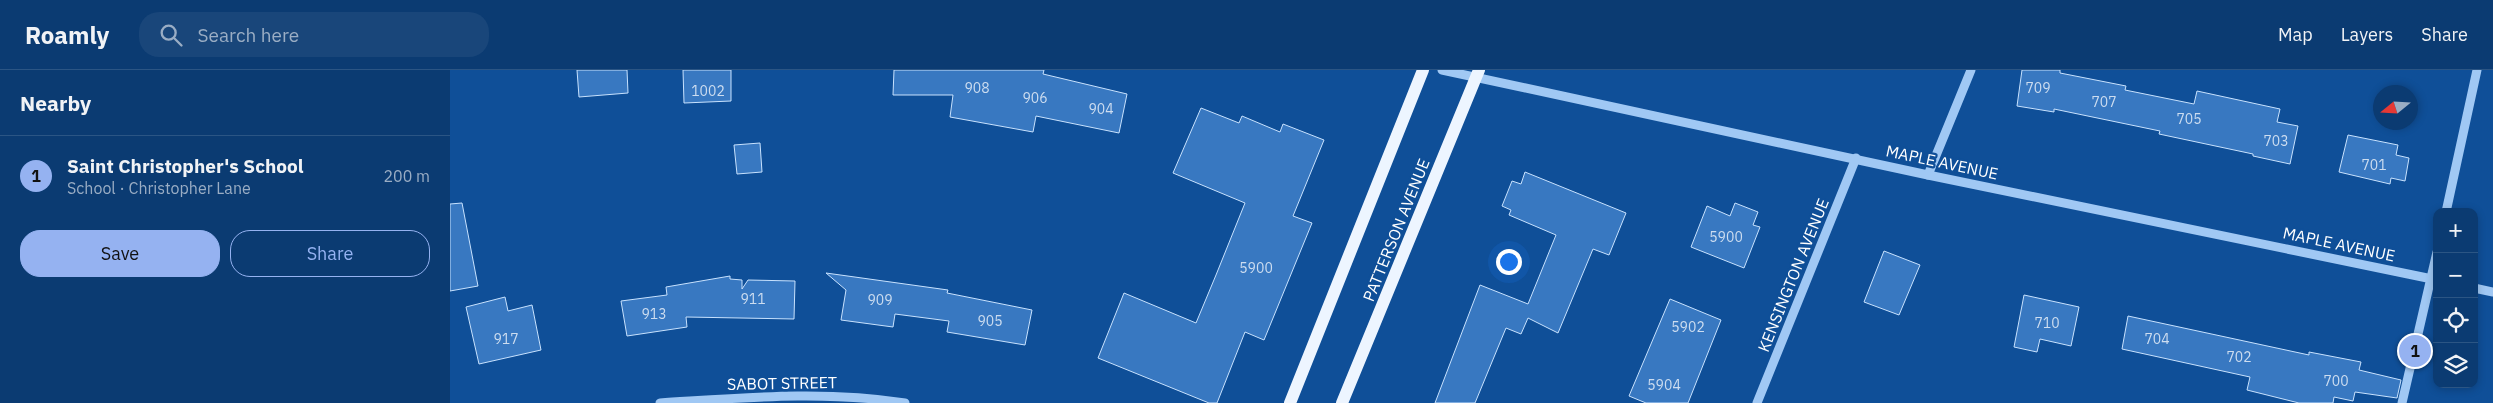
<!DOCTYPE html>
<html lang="en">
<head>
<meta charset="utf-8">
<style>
  :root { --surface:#0b3b72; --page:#19467a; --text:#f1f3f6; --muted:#9aadc4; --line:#2b5584; --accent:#95b2f1 }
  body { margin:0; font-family:"IBM Plex Sans",sans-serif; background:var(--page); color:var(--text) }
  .controls { position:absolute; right:15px; bottom:15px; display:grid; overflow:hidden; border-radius:10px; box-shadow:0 2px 8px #0003 }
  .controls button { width:45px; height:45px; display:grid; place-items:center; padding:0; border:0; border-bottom:1px solid var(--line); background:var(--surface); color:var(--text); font:25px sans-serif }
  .compass { position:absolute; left:1923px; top:15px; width:45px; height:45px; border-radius:50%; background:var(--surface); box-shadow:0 2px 8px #0003; rotate:252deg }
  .you { position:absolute; left:1058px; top:191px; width:18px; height:18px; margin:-12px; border:4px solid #fff; border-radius:50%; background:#1a73e8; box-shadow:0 0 0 8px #1a73e833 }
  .badge { display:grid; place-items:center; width:32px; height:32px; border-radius:50%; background:var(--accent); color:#111; font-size:16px; font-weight:700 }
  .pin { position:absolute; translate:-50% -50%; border:2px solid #fff; box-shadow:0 1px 5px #0006 }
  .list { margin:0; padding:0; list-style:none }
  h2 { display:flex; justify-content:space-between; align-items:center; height:65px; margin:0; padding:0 20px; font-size:21px }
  h2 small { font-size:16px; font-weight:400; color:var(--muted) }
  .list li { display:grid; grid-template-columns:32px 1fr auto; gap:15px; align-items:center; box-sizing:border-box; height:80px; padding:0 20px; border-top:1px solid var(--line) }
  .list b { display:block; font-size:19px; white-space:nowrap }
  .list p { margin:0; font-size:16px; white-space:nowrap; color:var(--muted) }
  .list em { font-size:16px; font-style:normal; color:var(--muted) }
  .actions { display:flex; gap:10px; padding:15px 20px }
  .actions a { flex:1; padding:11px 0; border:1px solid var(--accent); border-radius:20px; text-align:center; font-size:18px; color:var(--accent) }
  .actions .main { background:var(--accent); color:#111 }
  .icon { flex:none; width:28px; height:28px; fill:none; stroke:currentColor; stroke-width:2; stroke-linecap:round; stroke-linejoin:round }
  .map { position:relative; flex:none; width:2043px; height:333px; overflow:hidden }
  header { display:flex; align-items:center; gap:30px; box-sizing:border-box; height:70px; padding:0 25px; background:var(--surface); border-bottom:1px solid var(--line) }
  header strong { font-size:24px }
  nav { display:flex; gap:28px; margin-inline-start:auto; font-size:18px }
  .search { width:350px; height:45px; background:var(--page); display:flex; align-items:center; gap:12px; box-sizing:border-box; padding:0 18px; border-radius:20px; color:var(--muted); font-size:19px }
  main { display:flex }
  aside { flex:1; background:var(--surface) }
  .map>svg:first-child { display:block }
</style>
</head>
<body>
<header>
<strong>Roamly</strong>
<div class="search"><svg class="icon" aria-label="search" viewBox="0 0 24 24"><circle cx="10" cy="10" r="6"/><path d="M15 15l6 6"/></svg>Search here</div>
<nav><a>Map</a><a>Layers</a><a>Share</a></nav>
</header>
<main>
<aside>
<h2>Nearby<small></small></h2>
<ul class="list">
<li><span class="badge">1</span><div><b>Saint Christopher's School</b><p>School · Christopher Lane</p></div><em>200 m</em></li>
</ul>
<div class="actions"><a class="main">Save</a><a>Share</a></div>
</aside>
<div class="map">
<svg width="2043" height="333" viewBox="0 0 2043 333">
  <rect width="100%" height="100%" fill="#0f4f98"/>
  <g fill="#3878c1" stroke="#c8e2fe">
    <polygon points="127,0 177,0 178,23 129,27"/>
    <polygon points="233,0 281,0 281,31 234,33"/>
    <polygon points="444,0 594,0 593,4 677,24 669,63 586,46 583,62 500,47 503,25 443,25"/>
    <polygon points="1572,0 1610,0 1610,3 1676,16 1675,20 1744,34 1747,21 1830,39 1827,52 1848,56 1840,94 1803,86 1803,84 1709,64 1710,61 1604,39 1604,42 1567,36"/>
    <polygon points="751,38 789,53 792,46 830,62 833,54 874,70 843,146 862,153 814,270 795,262 767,333 759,333 648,288 674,223 746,253 766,205 795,133 723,103"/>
    <polygon points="1898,65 1948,75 1946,85 1959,88 1955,111 1941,108 1940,114 1889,102"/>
    <polygon points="310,73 312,102 287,104 284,75"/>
    <polygon points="1075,102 1176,143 1159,185 1143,179 1108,263 1078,248 1071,264 1056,258 1025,333 985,333 1030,215 1078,234 1106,165 1059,145 1061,140 1052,136 1062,111 1071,114"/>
    <polygon points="12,133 28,216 0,221 0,134"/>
    <polygon points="1285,133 1308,142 1303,155 1310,157 1294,198 1241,177 1257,136 1280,146"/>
    <polygon points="1434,181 1470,195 1449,245 1414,232"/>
    <polygon points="376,203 498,220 497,223 582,240 575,275 497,262 499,251 445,244 443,257 391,250 396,220"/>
    <polygon points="280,206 280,209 292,210 292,219 298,210 345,211 344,249 236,247 237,257 177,266 171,231 217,225 216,217"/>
    <polygon points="1574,225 1629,237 1621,276 1590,269 1587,282 1564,277"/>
    <polygon points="55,227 58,241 82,235 91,280 29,294 16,237"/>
    <polygon points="1220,229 1271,250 1238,333 1196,333 1179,326"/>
    <polygon points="1678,246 1859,285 1859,282 1911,292 1909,300 1951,310 1947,328 1905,322 1903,331 1884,327 1883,333 1849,333 1797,320 1800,307 1672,279"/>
  </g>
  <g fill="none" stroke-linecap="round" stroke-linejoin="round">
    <g stroke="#a0c8f4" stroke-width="9">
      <polyline points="992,0 1478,105 1987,210"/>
      <polyline points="1478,105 1521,0"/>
      <polyline points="1996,142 2027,0"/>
      <polyline points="2024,218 2043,222"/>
      <path d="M 210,333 C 291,328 374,320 455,333"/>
      <polyline points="1307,333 1406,88"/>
      <polyline points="1952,333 1987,182"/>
    </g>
    <g stroke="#edf5ff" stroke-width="12">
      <polyline points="840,333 973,0"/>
      <polyline points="892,333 1029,0"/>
    </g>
  </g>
  <g text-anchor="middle" stroke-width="4.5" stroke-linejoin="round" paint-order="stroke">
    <g font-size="14" fill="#cdddf0">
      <text x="527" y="23">908</text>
      <text x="1588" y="23">709</text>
      <text x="258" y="26">1002</text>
      <text x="585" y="33">906</text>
      <text x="1654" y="37">707</text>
      <text x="651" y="44">904</text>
      <text x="1739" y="54">705</text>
      <text x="1826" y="76">703</text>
      <text x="1924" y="100">701</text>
      <text x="1276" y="172">5900</text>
      <text x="806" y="203">5900</text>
      <text x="303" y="234">911</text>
      <text x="430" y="235">909</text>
      <text x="204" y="249">913</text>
      <text x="540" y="256">905</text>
      <text x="1597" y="258">710</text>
      <text x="1238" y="262">5902</text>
      <text x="56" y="274">917</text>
      <text x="1707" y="274">704</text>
      <text x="1789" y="292">702</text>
      <text x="1886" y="316">700</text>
      <text x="1214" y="320">5904</text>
    </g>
    <g font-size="16" fill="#fff" stroke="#0f4f98">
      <text transform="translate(1492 92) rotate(12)" y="6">MAPLE AVENUE</text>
      <text transform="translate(946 160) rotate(-68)" y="6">PATTERSON AVENUE</text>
      <text transform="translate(1889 174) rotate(12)" y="6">MAPLE AVENUE</text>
      <text transform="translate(1343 205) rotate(-68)" y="6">KENSINGTON AVENUE</text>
      <text transform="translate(332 313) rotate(-1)" y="6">SABOT STREET</text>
    </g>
  </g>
</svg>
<div class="controls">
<button>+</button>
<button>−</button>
<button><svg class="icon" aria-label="locate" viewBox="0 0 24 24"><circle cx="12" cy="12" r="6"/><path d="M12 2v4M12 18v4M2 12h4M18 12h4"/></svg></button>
<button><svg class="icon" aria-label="layers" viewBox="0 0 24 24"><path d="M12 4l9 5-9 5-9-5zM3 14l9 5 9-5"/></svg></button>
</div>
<svg class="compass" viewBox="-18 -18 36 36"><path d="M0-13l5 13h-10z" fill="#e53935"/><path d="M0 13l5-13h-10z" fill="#9aadc4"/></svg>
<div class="you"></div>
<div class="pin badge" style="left:1965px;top:281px">1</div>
</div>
</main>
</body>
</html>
